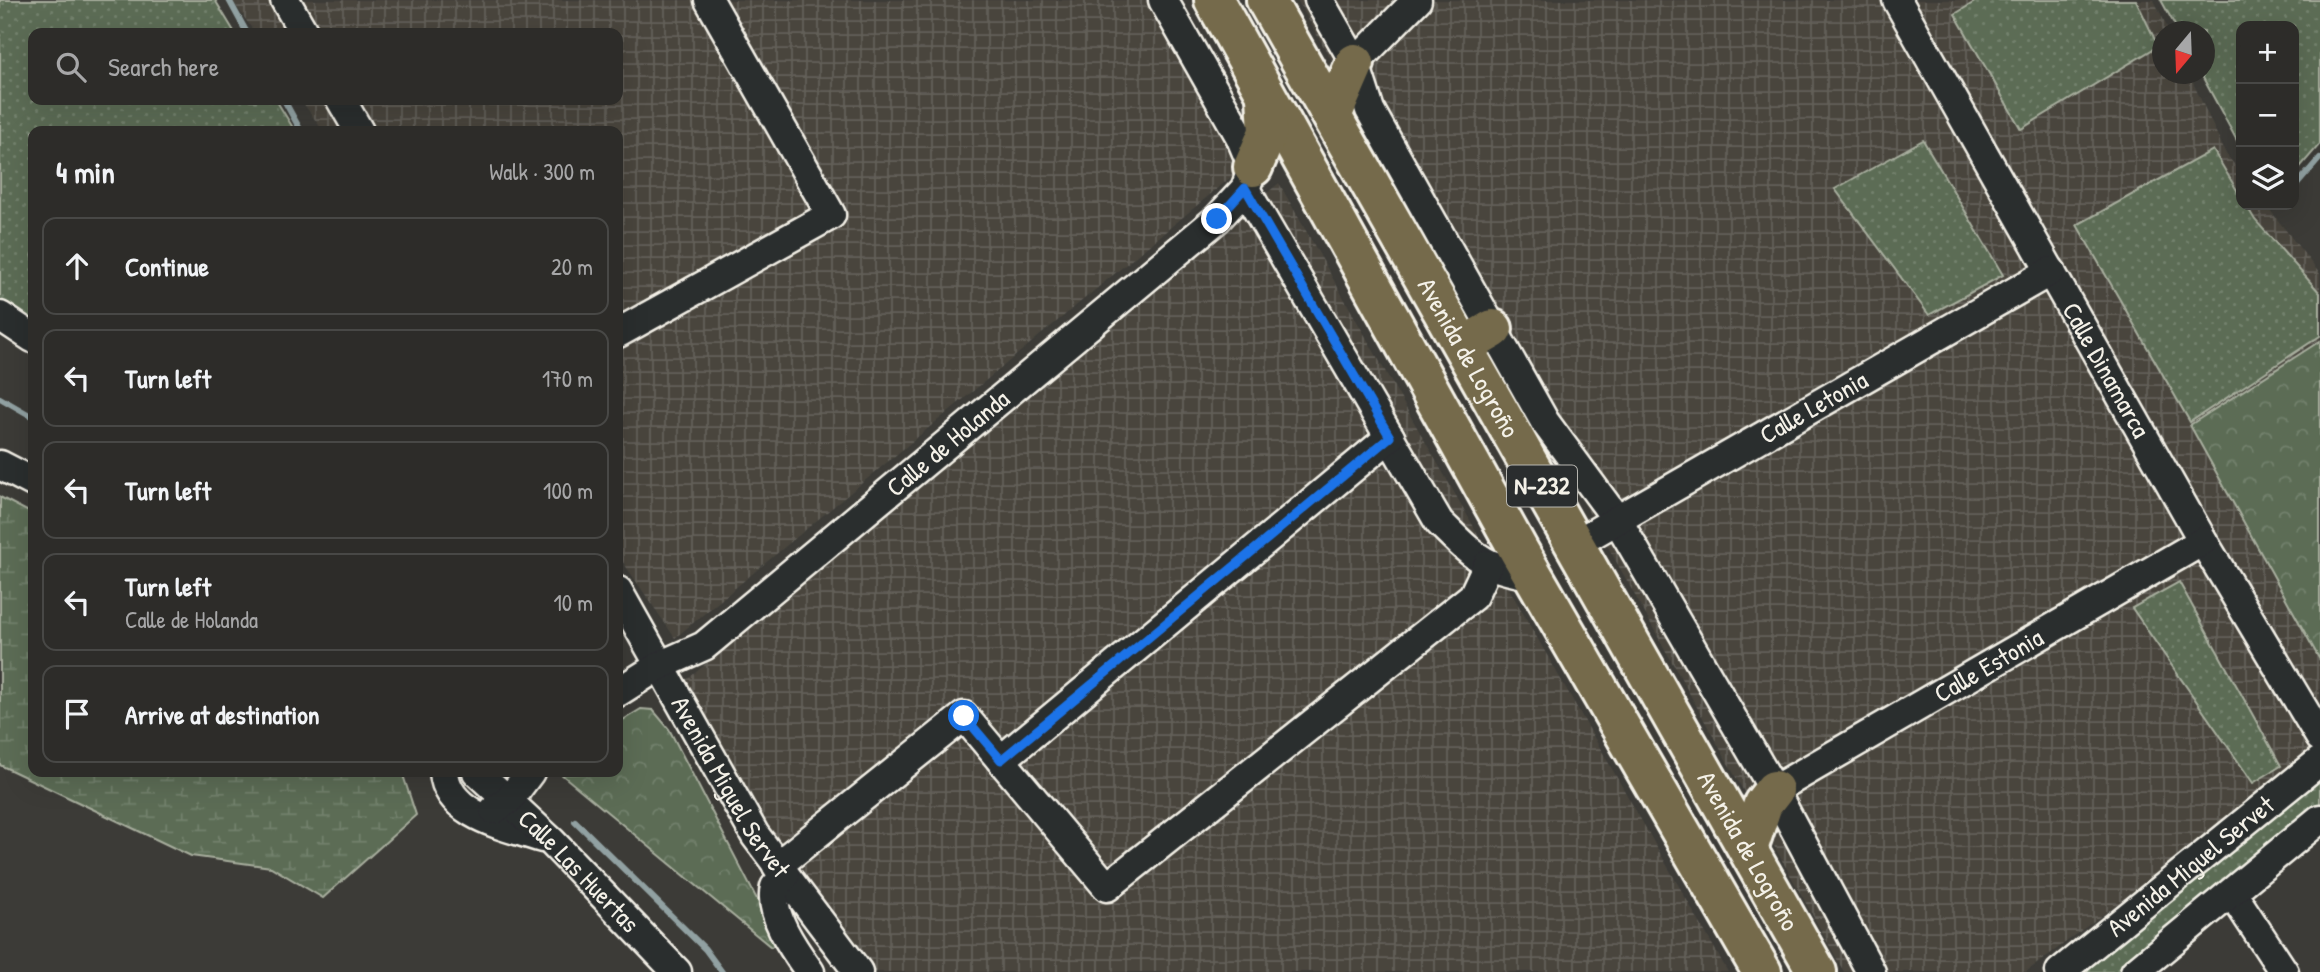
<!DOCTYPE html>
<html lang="en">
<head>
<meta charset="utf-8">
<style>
  :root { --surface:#2d2c29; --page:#353431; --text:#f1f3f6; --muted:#a7a7a8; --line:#484846 }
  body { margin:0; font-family:"Patrick Hand",sans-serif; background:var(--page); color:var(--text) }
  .controls { position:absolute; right:21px; top:21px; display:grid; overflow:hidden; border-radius:14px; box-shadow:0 7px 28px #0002 }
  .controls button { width:63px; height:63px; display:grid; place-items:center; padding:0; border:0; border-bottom:2px solid var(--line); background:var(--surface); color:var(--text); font:35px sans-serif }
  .compass { position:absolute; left:2152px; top:21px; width:63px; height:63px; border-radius:50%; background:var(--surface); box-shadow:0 7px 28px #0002; rotate:199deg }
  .stop { position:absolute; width:21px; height:21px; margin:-16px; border:5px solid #1a73e8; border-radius:50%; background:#fff }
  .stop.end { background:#1a73e8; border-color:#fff; box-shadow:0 2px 7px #0008 }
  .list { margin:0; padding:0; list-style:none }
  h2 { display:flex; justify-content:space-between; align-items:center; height:91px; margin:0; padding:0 28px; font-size:30px }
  h2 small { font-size:23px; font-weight:400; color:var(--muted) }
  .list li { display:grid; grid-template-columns:46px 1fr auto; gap:21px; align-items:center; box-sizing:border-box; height:98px; margin:0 14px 14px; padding:0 14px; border:2px solid var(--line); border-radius:14px }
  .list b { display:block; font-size:26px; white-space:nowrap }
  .list p { margin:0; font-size:23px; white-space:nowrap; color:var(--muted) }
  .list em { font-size:23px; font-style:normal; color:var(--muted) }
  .icon { flex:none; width:38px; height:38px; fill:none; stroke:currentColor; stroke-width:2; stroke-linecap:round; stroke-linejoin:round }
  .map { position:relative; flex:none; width:2320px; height:972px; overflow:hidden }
  .search { position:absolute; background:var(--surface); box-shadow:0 7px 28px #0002; left:28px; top:28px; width:595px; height:77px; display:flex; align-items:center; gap:18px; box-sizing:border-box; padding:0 24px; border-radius:14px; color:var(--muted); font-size:26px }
  .panel { position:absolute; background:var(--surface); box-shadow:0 7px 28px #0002; left:28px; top:126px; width:595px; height:651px; border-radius:14px }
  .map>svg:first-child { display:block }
</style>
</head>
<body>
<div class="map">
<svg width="2320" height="972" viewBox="0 0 2320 972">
  <defs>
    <pattern id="industrial-grid" width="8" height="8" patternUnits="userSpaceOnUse" patternTransform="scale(1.75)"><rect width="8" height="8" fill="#48453d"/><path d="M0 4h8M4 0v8" fill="none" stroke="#636059"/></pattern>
    <pattern id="grass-dots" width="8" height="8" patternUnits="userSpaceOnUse" patternTransform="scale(1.75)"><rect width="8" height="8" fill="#5b6c55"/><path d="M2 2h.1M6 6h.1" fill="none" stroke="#73816d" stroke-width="1.8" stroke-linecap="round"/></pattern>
    <pattern id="forest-crowns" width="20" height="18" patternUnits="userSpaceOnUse" patternTransform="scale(1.75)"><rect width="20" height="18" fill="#5b6c55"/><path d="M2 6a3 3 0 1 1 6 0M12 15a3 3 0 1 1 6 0" fill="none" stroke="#73816d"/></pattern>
    <pattern id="wetland-marsh" width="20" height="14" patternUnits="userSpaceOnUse" patternTransform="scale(1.75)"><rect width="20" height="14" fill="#5b6c55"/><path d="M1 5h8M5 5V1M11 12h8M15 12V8" fill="none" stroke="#73816d"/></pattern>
  </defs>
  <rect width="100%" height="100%" fill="#3c3b37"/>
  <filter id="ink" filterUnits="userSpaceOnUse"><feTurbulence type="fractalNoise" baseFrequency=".0143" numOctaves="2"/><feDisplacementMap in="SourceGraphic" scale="14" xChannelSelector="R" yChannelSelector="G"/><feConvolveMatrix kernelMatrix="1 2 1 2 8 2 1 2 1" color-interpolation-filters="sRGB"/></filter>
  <g filter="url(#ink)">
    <g fill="url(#industrial-grid)">
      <polygon points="232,0 1146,0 1241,169 675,638 618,555 618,131 323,131 301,100 618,100 618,33 255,33"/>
      <polygon points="1297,0 2154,0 2169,31 2162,32 2162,74 2189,74 2226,154 2241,173 2241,205 2266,205 2320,274 2320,341 2190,425 2320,660 2320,752 2026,972 1844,972 1532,410"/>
      <polygon points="1279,183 1406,408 1728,972 872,972 796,872 683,683"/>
    </g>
    <g fill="url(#grass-dots)" stroke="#a8ae9e" stroke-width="2">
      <polygon points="0,0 215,0 235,33 33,33 33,100 276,100 295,131 33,131 33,329 0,307"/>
      <polygon points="1978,0 2136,0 2158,46 2021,129 1955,14"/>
      <polygon points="2161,0 2320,0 2320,144 2294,174 2294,26 2241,26 2241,148 2201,74 2204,74 2204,32 2178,31"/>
      <polygon points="1923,140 2003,275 1929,315 1835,189"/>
      <polygon points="2213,150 2241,197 2241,205 2246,205 2255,220 2320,293 2320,336 2190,422 2077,225"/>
      <polygon points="2179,582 2281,766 2253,783 2132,608"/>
      <polygon points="2320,780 2320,808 2121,972 2082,972"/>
    </g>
    <g fill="url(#forest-crowns)" stroke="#a8ae9e" stroke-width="2">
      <polygon points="2320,341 2320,660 2190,425"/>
      <polygon points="641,709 653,710 669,729 779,942 771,947 561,774 618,772 618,723"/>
    </g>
    <polygon fill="url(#wetland-marsh)" stroke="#a8ae9e" stroke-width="2" points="0,497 33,514 33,772 402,772 416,815 323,898 271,867 191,856 0,765"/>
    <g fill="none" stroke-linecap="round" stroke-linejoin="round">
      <g stroke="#91a1a2" stroke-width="6">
        <polyline points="229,0 247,33"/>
        <polyline points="284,100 301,131"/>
        <polyline points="2294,188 2320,158"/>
        <polyline points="0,398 33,417"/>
        <polyline points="575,821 705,949 722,972"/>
      </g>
      <defs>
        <g id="minor">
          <polyline points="285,0 304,33"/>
          <polyline points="1319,0 1355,63 1370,110 1545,422 1618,521 1774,790 1871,972"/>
          <path id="s1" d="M 1897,0 L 2203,541 L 2320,737"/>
          <polyline points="1355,63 1417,0"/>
          <polyline points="341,100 359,131"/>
          <path d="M 1245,189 L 1439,522 C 1475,557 1482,568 1533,575"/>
          <polyline points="0,316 33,338"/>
          <polyline points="618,333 831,215 709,0"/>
          <polyline points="0,465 33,482"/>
          <path id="s2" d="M 1575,544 L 2051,271"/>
          <path id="s3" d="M 618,591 L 755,835 L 858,972"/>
          <path id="s4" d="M 618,692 L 659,666 L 704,646 L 1217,219 L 1245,189 L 1253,167 L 1240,136 L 1163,0"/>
          <polyline points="1001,760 1390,437"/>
          <path d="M 444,772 C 447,816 507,826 542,838"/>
          <path id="s5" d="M 477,772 L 551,841 L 677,972"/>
          <path id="s6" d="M 1774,790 L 2203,541"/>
          <polyline points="494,810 509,800 530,772"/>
          <polyline points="777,866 964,716 1107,887 1473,596 1488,564"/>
          <path d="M 785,876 L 775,887 C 768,914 795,951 810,972"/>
          <polyline points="2232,893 2284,972"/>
          <path id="s7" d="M 2060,972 L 2320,761"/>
          <polyline points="2135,972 2320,819"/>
        </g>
        <g id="highway">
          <polyline points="1214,0 1519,551 1762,972"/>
          <path id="s8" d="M 1266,0 L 1817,972"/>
          <polyline points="1332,116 1355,63"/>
          <polyline points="1253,167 1268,132 1266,96"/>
          <polyline points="1464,346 1493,329"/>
          <polyline points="1748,849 1763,804 1774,790"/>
        </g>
      </defs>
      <use href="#minor" stroke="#f4f1e8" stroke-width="33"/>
      <use href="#highway" stroke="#f4f1e8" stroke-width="44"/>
      <use href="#minor" stroke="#2a2d2e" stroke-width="28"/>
      <use href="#highway" stroke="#756b4b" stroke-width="38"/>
    </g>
  </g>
  <g fill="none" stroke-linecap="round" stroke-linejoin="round" filter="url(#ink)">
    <polyline stroke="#1a73e8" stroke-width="9" points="964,716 1001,760 1390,437 1245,188 1217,219"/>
  </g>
  <g text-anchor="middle" stroke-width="5" stroke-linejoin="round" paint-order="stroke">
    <rect fill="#2a2d2e" stroke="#b7b6b0" stroke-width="2" x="1507" y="465.5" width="70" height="41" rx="5"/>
    <g font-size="24" font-weight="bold" fill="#f4f1e8">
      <text x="1542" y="494">N-232</text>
    </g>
    <g font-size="26" fill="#f4f1e8" stroke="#2a2d2e">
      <text dy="9" stroke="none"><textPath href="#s8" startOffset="411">Avenida de Logroño</textPath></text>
      <text dy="9" stroke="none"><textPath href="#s1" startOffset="425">Calle Dinamarca</textPath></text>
      <text dy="9" stroke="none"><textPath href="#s2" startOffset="275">Calle Letonia</textPath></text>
      <text dy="9" stroke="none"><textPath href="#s4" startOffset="415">Calle de Holanda</textPath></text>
      <text dy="9" stroke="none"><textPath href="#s6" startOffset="248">Calle Estonia</textPath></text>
      <text dy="9" stroke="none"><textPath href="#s3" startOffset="226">Avenida Miguel Servet</textPath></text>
      <text dy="9" stroke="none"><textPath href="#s8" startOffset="978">Avenida de Logroño</textPath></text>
      <text dy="9" stroke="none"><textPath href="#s7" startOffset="168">Avenida Miguel Servet</textPath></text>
      <text dy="9" stroke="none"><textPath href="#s5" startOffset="142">Calle Las Huertas</textPath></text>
    </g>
  </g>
</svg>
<div class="controls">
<button>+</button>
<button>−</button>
<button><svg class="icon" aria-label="layers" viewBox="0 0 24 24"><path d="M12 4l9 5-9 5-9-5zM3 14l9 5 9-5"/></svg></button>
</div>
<svg class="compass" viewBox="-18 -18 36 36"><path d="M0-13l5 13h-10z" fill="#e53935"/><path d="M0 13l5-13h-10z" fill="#a7a7a8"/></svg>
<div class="stop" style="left:964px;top:716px"></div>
<div class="stop end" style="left:1217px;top:219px"></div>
<div class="search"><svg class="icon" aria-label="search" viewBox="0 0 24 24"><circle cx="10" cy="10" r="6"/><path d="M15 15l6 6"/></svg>Search here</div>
<section class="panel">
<h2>4 min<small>Walk · 300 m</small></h2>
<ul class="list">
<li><svg class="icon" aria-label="ahead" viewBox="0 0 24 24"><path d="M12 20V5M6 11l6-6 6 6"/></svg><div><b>Continue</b></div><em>20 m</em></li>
<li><svg class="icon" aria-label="left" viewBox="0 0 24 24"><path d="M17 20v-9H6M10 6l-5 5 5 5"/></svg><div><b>Turn left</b></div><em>170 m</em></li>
<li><svg class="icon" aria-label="left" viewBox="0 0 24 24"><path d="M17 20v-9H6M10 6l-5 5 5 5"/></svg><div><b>Turn left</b></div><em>100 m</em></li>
<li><svg class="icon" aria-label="left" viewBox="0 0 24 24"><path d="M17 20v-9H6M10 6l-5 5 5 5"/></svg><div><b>Turn left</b><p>Calle de Holanda</p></div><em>10 m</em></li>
<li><svg class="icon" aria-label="arrive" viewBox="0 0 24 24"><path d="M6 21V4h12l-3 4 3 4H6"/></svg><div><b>Arrive at destination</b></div></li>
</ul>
</section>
</div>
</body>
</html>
